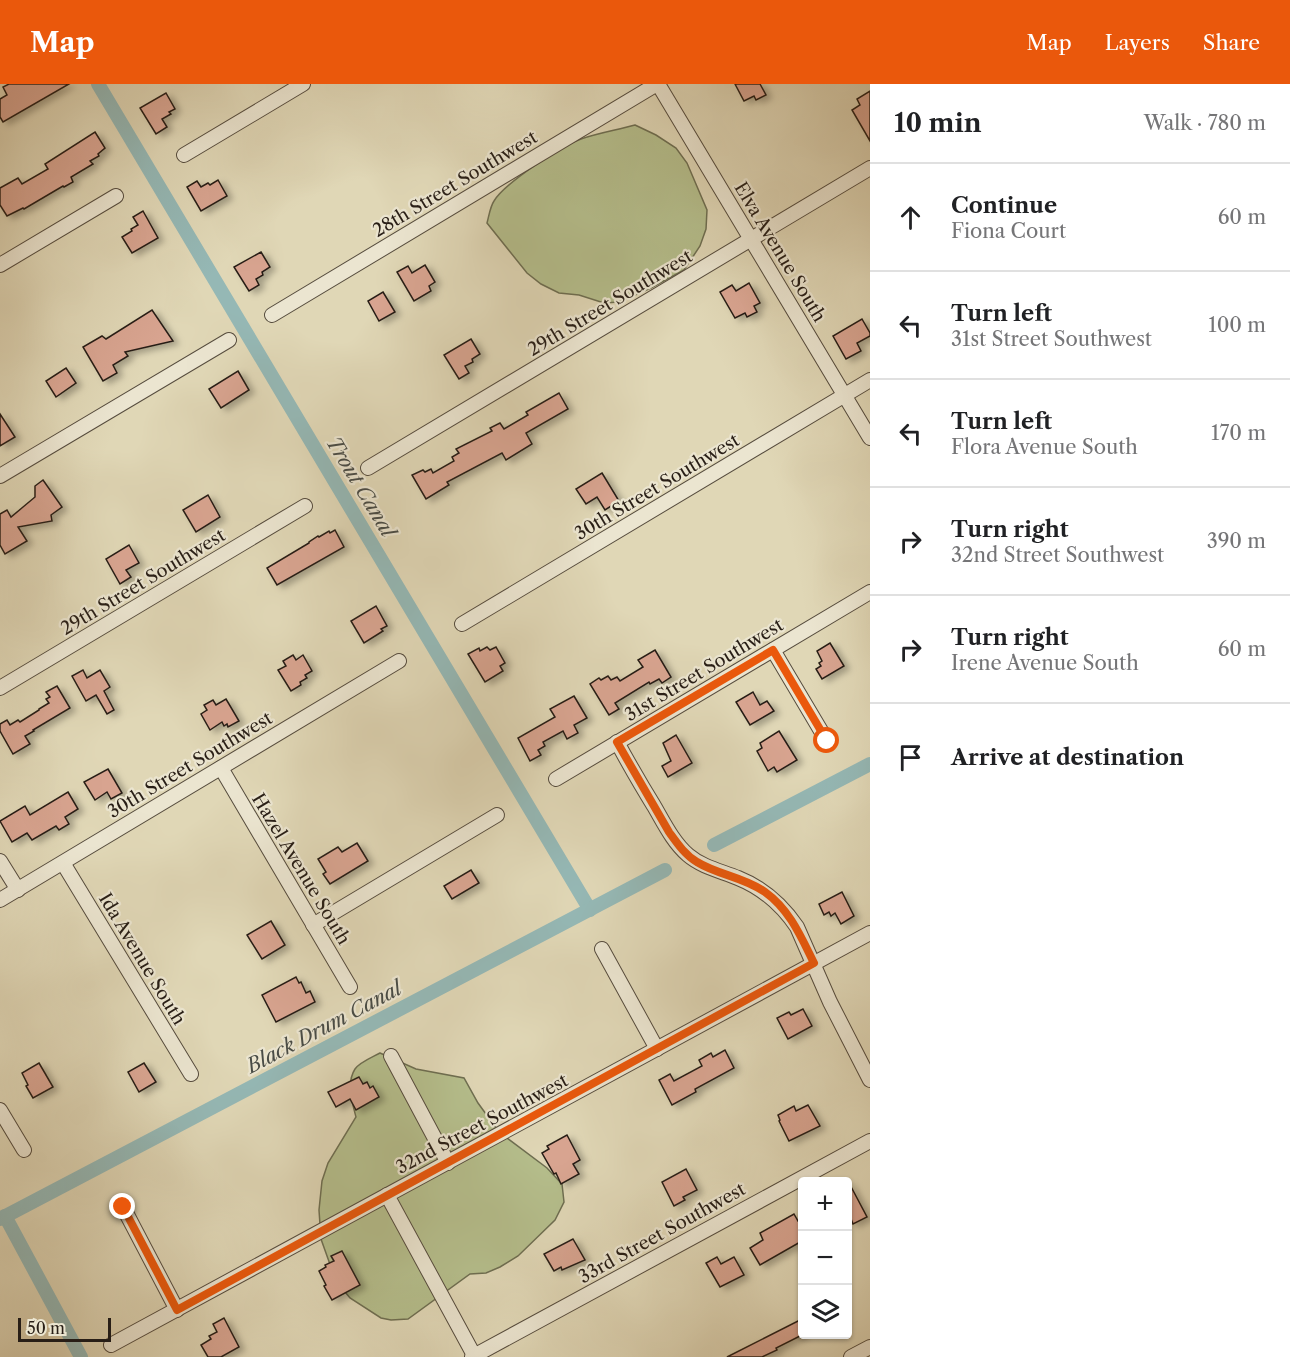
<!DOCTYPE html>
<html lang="en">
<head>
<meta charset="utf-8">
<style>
  :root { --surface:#fff; --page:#f2f2f2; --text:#202124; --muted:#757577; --line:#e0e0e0; --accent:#ea580c }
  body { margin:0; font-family:"Libre Caslon Text",serif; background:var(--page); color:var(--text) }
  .controls { position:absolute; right:18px; bottom:18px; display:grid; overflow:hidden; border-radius:6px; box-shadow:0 2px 4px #0004 }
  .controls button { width:54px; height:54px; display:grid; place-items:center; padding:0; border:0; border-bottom:2px solid var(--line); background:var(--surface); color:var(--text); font:30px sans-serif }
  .scale { position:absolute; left:18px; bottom:15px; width:93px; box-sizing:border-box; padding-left:6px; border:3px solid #281e16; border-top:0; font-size:16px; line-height:21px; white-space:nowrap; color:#281e16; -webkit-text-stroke:4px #ebe5d0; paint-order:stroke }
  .stop { position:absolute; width:18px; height:18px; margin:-14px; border:4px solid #ea580c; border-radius:50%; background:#fff }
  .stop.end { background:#ea580c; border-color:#fff; box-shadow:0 2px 6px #0008 }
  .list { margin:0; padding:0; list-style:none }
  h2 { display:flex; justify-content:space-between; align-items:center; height:78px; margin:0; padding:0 24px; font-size:26px }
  h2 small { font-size:20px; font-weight:400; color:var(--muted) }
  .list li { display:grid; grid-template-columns:39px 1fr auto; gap:18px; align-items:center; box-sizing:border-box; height:108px; padding:0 24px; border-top:2px solid var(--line) }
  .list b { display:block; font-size:22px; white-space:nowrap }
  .list p { margin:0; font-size:20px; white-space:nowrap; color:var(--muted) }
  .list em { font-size:20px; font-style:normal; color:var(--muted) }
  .icon { flex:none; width:33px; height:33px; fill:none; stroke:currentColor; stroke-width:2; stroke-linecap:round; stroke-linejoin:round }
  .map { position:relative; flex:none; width:870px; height:1273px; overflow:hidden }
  header { display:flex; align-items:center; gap:36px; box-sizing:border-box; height:84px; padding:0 30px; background:var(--accent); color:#fff }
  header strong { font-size:28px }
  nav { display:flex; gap:33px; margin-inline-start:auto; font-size:21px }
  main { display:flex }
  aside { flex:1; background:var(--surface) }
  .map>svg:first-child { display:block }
</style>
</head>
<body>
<header>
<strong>Map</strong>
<nav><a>Map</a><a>Layers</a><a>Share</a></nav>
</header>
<main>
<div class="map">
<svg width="870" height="1273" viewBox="0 0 870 1273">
  <defs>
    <filter id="shadow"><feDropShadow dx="5.5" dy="3" stdDeviation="3" flood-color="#0004"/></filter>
  </defs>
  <rect width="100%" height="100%" fill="#e0d7b6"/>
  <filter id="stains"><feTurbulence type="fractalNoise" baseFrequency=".00333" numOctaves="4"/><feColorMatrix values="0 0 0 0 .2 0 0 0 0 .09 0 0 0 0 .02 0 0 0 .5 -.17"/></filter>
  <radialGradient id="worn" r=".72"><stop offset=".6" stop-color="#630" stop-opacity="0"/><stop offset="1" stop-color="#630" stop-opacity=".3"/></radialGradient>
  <g fill="#b5be8c" stroke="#6e6e51" stroke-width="1.5">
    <path d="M 635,41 L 656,51 L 676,64 L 687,79 L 707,126 L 706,145 L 700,162 L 684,186 L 651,204 L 619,218 L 604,219 L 579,211 L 559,209 L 541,200 L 527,189 L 487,139 C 489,132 490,123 494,117 C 505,99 561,62 581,55 C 598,49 617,46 635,41 Z"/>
    <path d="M 380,969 L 416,985 L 464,994 L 478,1019 L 499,1048 L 547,1084 L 562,1100 L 564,1118 L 555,1136 L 518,1172 L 500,1183 L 486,1189 L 470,1190 L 408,1235 L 391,1236 L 381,1234 L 350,1214 L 341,1203 L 332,1186 L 321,1155 L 319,1126 L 322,1097 L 328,1079 L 356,1033 C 352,1018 346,999 355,985 C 360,978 373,973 380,969 Z"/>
  </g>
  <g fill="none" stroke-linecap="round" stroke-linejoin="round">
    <g stroke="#95b8b5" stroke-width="14">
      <polyline points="98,0 590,826"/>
      <polyline points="714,761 870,680"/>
      <polyline points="5,1132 81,1273"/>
      <polyline points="0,1135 665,786"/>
    </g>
  </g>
  <g fill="#d8a490" stroke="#281e16" stroke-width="1.5" filter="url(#shadow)">
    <polygon points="9,0 69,0 3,38 0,33 0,15 7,11 3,3"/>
    <polygon points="735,0 760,0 766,11 756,16 754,12 744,17"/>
    <polygon points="870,7 870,57 852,26 860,21 857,15"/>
    <polygon points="166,9 175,25 169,28 171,30 162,35 167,43 156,50 140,24"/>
    <polygon points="95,48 105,64 98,70 99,72 90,77 93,80 71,93 73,98 64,103 63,102 24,125 23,124 7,132 0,121 0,104 18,94 22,100 48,85 45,80"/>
    <polygon points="218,96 227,112 201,127 187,103 197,97 201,103 208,99 210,101"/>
    <polygon points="143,127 158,154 132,169 122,153 132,147 131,145 138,141 133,133"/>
    <polygon points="261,168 270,183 262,188 263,191 256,195 259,201 249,207 234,183"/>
    <polygon points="425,181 435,198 429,202 431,207 414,217 397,188 408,182 412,189"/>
    <polygon points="749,199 760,219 754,222 757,228 747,233 745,229 735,234 720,208 732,201 736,207"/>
    <polygon points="383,208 395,228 379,237 368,217"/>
    <polygon points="152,226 173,257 125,268 128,272 113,281 117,289 103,297 83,263 102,252 106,255"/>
    <polygon points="862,235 870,249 870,252 857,259 861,267 846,275 833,252"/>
    <polygon points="471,255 480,270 472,275 473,278 465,282 469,289 459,295 444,271"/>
    <polygon points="66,284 76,299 56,313 46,297"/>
    <polygon points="238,287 249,306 221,324 209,305"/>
    <polygon points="559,309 568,325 526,349 532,360 506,376 502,369 447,398 449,401 426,415 412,391 423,386 425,388 431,385 433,389 454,377 452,373 459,369 456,365 492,347 490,344 500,339 504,345 528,331 526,328"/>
    <polygon points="0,330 15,353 0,362"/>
    <polygon points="602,389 619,417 605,426 597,413 586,420 576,405"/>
    <polygon points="43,396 62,423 51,431 52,437 18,443 27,457 5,470 0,461 0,430 7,426 11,433 35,413 35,402"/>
    <polygon points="208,411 220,433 196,448 183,426"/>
    <polygon points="335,446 344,463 277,501 267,484 309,459 309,458 318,452 319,453 329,447 330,449"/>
    <polygon points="129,461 139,479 126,486 131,493 120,500 106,475"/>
    <polygon points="376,522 387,542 381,545 383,547 364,559 351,537"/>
    <polygon points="830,559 844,582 822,595 816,585 821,582 819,579 822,577 817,567"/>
    <polygon points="487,563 490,566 496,563 505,579 500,582 503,587 485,598 468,570 479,564 480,567"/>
    <polygon points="655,566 671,593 662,599 659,595 650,600 649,598 615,619 619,625 609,631 590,600 599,594 601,596 608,592 611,596 617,593 620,597 643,583 638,576"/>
    <polygon points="293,571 296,576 303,571 312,587 305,591 307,594 300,598 301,601 291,607 278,586 286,582 283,577"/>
    <polygon points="83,586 87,594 100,586 110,603 104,607 114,626 107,630 96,611 86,617 72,592"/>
    <polygon points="57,602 70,624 33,646 34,647 25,652 30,660 13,670 0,647 0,640 7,636 10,641 18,636 20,638 39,626 39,625 49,619 46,615 50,613 46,608"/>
    <polygon points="753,608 760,621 767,617 774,627 750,641 736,618"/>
    <polygon points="574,612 587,634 574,641 578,649 567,655 563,647 543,658 545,662 538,666 541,671 530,677 518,654 555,633 550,625"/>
    <polygon points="226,615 239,637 228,643 227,640 224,642 222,638 210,646 201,630 207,626 204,621 213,616 216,621"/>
    <polygon points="779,647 797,676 777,688 774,683 768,687 757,667 762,664 760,659"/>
    <polygon points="676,651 692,679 668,693 662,682 671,677 663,659"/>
    <polygon points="108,685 122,709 111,715 107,708 95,716 84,698"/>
    <polygon points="68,708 78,725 65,733 69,740 59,746 56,742 32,756 27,749 12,758 0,737 25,722 30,731"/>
    <polygon points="357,759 368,777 330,800 323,790 326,788 318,775 338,763 342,768"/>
    <polygon points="471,786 479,799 452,815 444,802"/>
    <polygon points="842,808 854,832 841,840 835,829 831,832 829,828 824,831 819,820"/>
    <polygon points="271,837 285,861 262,875 247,851"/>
    <polygon points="296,893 299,899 301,898 306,909 310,907 315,918 276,938 262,911"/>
    <polygon points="803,925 812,942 788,955 777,934 789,928 791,931"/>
    <polygon points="725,966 734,984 695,1005 696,1008 672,1021 659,996 670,990 674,997 702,982 699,976 711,969 713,973"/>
    <polygon points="39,979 53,1003 33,1014 26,1002 28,1001 22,989"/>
    <polygon points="144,979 156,998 139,1008 128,988"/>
    <polygon points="359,993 363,1000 367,998 370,1004 373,1002 379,1013 356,1026 350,1015 336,1023 328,1008"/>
    <polygon points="808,1021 820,1042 789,1057 779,1037 780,1036 778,1031 794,1022 796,1027"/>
    <polygon points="567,1051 580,1076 573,1080 579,1090 561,1100 556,1089 554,1090 542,1069 549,1065 547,1062"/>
    <polygon points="686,1085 697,1106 683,1113 685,1116 674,1122 662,1098"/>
    <polygon points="848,1097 867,1133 853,1140 851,1135 848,1137"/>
    <polygon points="794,1130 798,1137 802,1135 802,1157 760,1181 750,1164 763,1156 760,1149"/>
    <polygon points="573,1155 585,1176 562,1186 561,1183 554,1187 544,1170"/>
    <polygon points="342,1167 360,1201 332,1216 324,1202 326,1201 319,1187 326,1183 325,1181 334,1177 331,1172"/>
    <polygon points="717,1173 721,1180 734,1173 744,1191 720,1203 706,1179"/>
    <polygon points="224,1234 239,1263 221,1273 208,1273 201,1261 211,1255 209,1252 217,1248 213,1240"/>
    <polygon points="802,1235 802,1251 776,1264 777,1266 762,1273 727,1273"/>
  </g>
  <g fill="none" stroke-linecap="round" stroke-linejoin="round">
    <defs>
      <g id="minor">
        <polyline points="658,0 870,354"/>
        <polyline points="184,71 303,0"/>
        <polyline points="0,181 116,112"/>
        <polyline points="272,231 657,0"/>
        <polyline points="368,384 870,84"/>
        <polyline points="0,392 229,256"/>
        <polyline points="462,540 870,296"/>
        <polyline points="773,566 827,657"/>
        <polyline points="0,604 305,422"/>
        <path d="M 617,658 C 629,680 641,701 654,722 C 664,739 673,758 688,771 C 702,783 721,787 738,794 C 763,804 782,821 797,843 L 830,918 L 870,996"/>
        <polyline points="221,684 350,903"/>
        <polyline points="556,695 870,508"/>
        <polyline points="0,777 18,806"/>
        <polyline points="63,779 191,990"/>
        <polyline points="0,816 399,577"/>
        <polyline points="313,841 497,731"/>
        <polyline points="602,865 657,965"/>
        <polyline points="391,972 448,1079"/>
        <polyline points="0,1026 24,1066"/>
        <polyline points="387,1111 475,1273"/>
        <polyline points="123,1123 177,1226"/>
        <polyline points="111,1261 870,849"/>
        <polyline points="472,1273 870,1057"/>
        <polyline points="851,1273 870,1263"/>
      </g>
    </defs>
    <use href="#minor" stroke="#564c3e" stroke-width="16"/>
    <use href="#minor" stroke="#ebe5d0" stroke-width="14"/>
  </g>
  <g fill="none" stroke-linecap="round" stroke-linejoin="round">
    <path stroke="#ea580c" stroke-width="8" d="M 123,1123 L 177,1226 L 814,879 C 801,853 790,826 765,808 C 744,793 718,791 697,778 C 685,771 677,759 669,748 L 617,658 L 773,566 L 827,657"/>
  </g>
  <g text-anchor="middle" stroke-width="4.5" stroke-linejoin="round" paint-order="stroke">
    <g font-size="18" fill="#281e16" stroke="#ebe5d0">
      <text transform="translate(455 100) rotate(-31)" y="6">28th Street Southwest</text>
      <text transform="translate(780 168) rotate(59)" y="6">Elva Avenue South</text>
      <text transform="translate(610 219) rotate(-31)" y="6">29th Street Southwest</text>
      <text transform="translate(657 403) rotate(-31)" y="6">30th Street Southwest</text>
      <text transform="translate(143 498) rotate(-31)" y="6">29th Street Southwest</text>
      <text transform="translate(704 586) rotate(-31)" y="6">31st Street Southwest</text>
      <text transform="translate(190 681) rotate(-31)" y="6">30th Street Southwest</text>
      <text transform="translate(301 785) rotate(59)" y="6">Hazel Avenue South</text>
      <text transform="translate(142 875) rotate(59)" y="6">Ida Avenue South</text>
      <text transform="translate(482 1040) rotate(-28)" y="6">32nd Street Southwest</text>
      <text transform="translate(662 1149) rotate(-29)" y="6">33rd Street Southwest</text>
    </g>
    <g font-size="20" font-style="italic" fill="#494c46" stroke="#ebe5d0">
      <text transform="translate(361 403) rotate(59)" y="7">Trout Canal</text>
      <text transform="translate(324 943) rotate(-28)" y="7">Black Drum Canal</text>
    </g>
  </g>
  <rect width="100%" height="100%" filter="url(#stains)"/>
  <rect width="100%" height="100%" fill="url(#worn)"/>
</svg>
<div class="controls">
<button>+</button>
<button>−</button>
<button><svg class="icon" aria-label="layers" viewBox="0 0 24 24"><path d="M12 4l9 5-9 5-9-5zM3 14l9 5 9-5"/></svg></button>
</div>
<div class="scale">50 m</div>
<div class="stop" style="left:827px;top:657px"></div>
<div class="stop end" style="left:123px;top:1123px"></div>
</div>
<aside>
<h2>10 min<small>Walk · 780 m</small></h2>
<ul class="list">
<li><svg class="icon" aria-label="ahead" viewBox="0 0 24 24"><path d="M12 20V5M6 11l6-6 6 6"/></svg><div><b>Continue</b><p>Fiona Court</p></div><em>60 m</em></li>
<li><svg class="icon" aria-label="left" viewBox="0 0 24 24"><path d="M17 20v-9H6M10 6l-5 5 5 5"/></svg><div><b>Turn left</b><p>31st Street Southwest</p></div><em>100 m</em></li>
<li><svg class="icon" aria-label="left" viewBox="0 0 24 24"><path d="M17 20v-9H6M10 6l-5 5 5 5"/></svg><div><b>Turn left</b><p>Flora Avenue South</p></div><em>170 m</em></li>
<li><svg class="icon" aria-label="right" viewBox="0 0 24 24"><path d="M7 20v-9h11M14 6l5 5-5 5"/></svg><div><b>Turn right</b><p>32nd Street Southwest</p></div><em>390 m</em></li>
<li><svg class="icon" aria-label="right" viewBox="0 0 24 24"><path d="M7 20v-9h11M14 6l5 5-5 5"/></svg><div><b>Turn right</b><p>Irene Avenue South</p></div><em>60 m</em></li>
<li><svg class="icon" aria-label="arrive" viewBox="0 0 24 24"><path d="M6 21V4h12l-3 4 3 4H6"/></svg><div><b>Arrive at destination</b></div></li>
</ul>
</aside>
</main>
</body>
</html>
